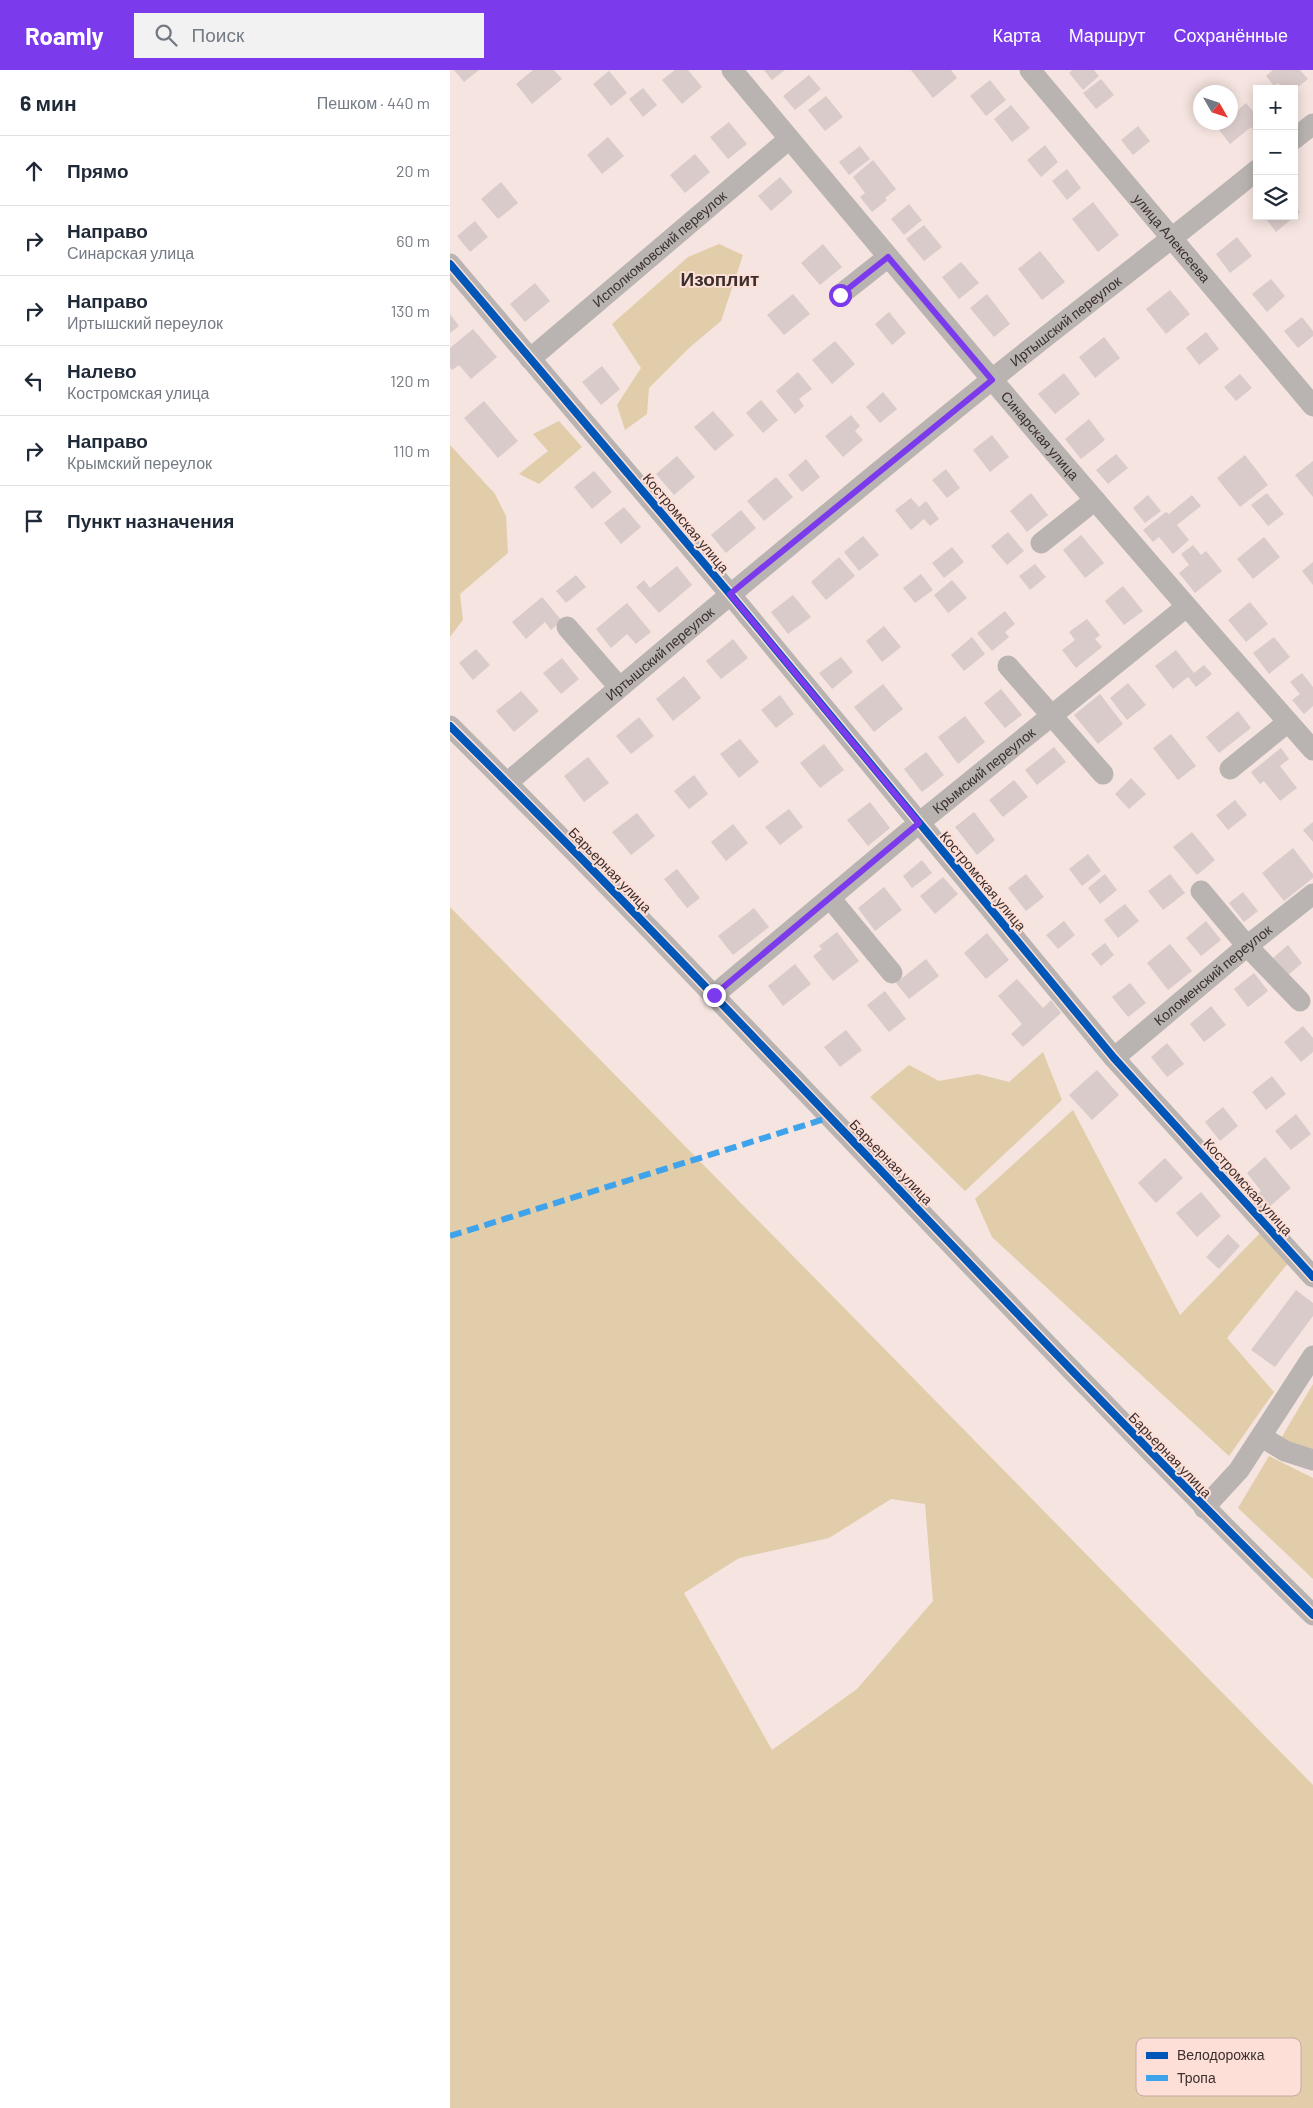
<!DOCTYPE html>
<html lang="ru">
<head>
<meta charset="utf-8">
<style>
  :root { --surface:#fff; --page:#f2f2f3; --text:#1f2937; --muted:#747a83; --line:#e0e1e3; --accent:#7c3aed }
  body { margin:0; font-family:Barlow,sans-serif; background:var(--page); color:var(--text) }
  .controls { position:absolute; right:15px; top:15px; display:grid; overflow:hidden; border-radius:0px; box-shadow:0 2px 12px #0003 }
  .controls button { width:45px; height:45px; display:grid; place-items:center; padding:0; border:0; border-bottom:1px solid var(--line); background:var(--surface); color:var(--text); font:25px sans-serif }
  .compass { position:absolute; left:743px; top:15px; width:45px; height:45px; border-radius:50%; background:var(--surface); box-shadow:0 2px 12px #0003; rotate:129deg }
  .stop { position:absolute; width:15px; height:15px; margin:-11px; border:4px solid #7c3aed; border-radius:50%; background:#fff }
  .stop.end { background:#7c3aed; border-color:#fff; box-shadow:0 1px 5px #0008 }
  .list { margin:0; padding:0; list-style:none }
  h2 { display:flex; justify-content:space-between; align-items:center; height:65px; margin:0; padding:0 20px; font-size:21px }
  h2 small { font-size:16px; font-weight:400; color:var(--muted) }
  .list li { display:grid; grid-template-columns:32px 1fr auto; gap:15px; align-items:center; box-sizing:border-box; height:70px; padding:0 20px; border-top:1px solid var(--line) }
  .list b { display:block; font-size:19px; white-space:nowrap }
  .list p { margin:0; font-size:16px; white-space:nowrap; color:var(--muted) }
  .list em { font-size:16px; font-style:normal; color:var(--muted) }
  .icon { flex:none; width:28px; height:28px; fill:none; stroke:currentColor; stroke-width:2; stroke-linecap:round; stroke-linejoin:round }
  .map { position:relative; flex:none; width:863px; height:2038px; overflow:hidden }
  header { display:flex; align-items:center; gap:30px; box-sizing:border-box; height:70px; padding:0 25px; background:var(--accent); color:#fff }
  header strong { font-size:24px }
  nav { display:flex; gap:28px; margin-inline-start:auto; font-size:18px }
  .search { width:350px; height:45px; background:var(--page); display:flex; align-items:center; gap:12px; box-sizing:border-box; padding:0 18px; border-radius:0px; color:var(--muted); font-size:19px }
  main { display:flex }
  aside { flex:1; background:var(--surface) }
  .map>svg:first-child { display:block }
</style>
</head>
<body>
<header>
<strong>Roamly</strong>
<div class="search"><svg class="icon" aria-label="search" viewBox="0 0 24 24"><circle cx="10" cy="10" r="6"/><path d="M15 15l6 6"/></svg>Поиск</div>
<nav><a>Карта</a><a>Маршрут</a><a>Сохранённые</a></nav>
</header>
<main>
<aside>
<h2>6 мин<small>Пешком · 440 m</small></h2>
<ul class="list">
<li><svg class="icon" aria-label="ahead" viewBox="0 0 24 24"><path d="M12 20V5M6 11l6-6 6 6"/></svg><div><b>Прямо</b></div><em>20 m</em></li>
<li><svg class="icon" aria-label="right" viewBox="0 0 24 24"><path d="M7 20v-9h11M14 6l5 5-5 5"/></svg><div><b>Направо</b><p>Синарская улица</p></div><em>60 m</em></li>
<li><svg class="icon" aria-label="right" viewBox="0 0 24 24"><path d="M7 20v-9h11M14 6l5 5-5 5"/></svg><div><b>Направо</b><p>Иртышский переулок</p></div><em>130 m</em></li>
<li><svg class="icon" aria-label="left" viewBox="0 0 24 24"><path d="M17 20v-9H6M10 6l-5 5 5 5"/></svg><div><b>Налево</b><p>Костромская улица</p></div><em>120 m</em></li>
<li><svg class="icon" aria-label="right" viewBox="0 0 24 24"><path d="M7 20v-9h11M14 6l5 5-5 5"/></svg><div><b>Направо</b><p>Крымский переулок</p></div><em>110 m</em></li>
<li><svg class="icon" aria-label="arrive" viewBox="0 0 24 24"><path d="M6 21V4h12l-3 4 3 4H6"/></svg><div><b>Пункт назначения</b></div></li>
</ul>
</aside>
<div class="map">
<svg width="863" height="2038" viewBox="0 0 863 2038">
  <rect width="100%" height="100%" fill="#f5e4df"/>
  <g fill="#e2cdaa" fill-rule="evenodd">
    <polygon points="269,174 293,185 271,251 239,278 199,318 197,344 175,360 167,335 191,298 162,254 238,187"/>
    <polygon points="109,351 132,377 89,414 69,404 98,381 83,364"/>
    <polygon points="0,375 45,424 56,446 58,483 10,524 13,550 0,567"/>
    <path d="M 0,837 L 863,1715 L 863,2038 L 0,2038 ZM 441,1429 L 475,1434 L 483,1531 L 407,1619 L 322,1680 L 234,1523 L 289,1488 L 379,1468 Z"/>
    <polygon points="593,982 612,1030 515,1121 420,1027 459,995 489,1011 528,1004 559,1012"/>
    <polygon points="623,1040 730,1245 812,1161 839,1192 777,1268 824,1322 779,1386 542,1167 525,1129"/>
    <polygon points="863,1314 863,1381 830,1370"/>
    <polygon points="819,1386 863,1408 863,1509 788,1438"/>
  </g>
  <g fill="#d9cbca">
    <polygon points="4,0 29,0 14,12"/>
    <polygon points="83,0 104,0 112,9 82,34 66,14"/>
    <polygon points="225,0 238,0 252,17 232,34 212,10"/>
    <polygon points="314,0 335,0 322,10"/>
    <polygon points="461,0 501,0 507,8 483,28"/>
    <polygon points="622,0 644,0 649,6 633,20 619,3"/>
    <polygon points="823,0 850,0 858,9 844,20 833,19 828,13 824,16 816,6"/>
    <polygon points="159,1 177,23 161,36 143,14"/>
    <polygon points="359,5 371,19 345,40 333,26"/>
    <polygon points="651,9 664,25 646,39 633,23"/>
    <polygon points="540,10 556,30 536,46 520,26"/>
    <polygon points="193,18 207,35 193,47 179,29"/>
    <polygon points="376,26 393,47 375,61 358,40"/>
    <polygon points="781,30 788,40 796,33 807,46 807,64 801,57 780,74 763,52 781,52"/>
    <polygon points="561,35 580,58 562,72 544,49"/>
    <polygon points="279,52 297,74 278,89 260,67"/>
    <polygon points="688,56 700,71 683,85 671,70"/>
    <polygon points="158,67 174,86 152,104 137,85"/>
    <polygon points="595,75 608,92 591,107 577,90"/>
    <polygon points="410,76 420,89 399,105 389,92"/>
    <polygon points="245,84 260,102 235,123 220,105"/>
    <polygon points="423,90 446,119 435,128 437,130 422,142 410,127 415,123 403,107"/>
    <polygon points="617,99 631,118 617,130 602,111"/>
    <polygon points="330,107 343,122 321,141 308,126"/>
    <polygon points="51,112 68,133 48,149 31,129"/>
    <polygon points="643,132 669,165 648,182 622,149"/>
    <polygon points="459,134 472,150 454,165 441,149"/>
    <polygon points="844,134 850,142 826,162 814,146 844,146"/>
    <polygon points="25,151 38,167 20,182 7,166"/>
    <polygon points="474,155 492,177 474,191 456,169"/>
    <polygon points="787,167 802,186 780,203 766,184"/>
    <polygon points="373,174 392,197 370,215 351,193"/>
    <polygon points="590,181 615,212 592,230 568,199"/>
    <polygon points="511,192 529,213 509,229 492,207"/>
    <polygon points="821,209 835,226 817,242 802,224"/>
    <polygon points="85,213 100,231 75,252 60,234"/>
    <polygon points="720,220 740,244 716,264 696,239"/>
    <polygon points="343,224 360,244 334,265 317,245"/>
    <polygon points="537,224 560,254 544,267 520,238"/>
    <polygon points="439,242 456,263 442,275 425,254"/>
    <polygon points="0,244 9,256 0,263"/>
    <polygon points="852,247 863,261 863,266 848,278 834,261"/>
    <polygon points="23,259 47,287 21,309 9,295 2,300 0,297 0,278"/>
    <polygon points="756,262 769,279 749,295 736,278"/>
    <polygon points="654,267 670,288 645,308 629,287"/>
    <polygon points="385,271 405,294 382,314 362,290"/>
    <polygon points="152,296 170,319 151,335 132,312"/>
    <polygon points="348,302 362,319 349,329 354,336 345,344 326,321"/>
    <polygon points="614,303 630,324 605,344 588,324"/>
    <polygon points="790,304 802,318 786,331 774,317"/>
    <polygon points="433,322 447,339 430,353 416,337"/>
    <polygon points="311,330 328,350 313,363 296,343"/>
    <polygon points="34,331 68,371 48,388 14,348"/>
    <polygon points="263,341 284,365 265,381 244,357"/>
    <polygon points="401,345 410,356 405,361 413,370 393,387 375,366"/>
    <polygon points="639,349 655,370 631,389 615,369"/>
    <polygon points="542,365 559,387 540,402 523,380"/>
    <polygon points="666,384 678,398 658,414 646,400"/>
    <polygon points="795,385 818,415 790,437 767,408"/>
    <polygon points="227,386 245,407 224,425 206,404"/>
    <polygon points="356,389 370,407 352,422 338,405"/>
    <polygon points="863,391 863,427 845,405"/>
    <polygon points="496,399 510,418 497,428 482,410"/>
    <polygon points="144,401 162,422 142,439 124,417"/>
    <polygon points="326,407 343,427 314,451 297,431"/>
    <polygon points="581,423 598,445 577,462 560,441"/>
    <polygon points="817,423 834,444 818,456 801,435"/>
    <polygon points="698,425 711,441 695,453 683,438"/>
    <polygon points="742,425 751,436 727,455 739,470 723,484 709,467 703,472 693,460 716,442 719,444"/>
    <polygon points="461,428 469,437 476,431 489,449 480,456 474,449 461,460 445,440"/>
    <polygon points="174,437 191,457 171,474 154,453"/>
    <polygon points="291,440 306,458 276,483 261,465"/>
    <polygon points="558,462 574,481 557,495 541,476"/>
    <polygon points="631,465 654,493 635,508 613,480"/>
    <polygon points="413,466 429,485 409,501 394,482"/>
    <polygon points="814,467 830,487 803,509 787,489"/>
    <polygon points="743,475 751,485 756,481 772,501 745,523 729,503 739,495 731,484"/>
    <polygon points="502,477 514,492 494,508 482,493"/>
    <polygon points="389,487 405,506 376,530 361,512"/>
    <polygon points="863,492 863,515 852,501"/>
    <polygon points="585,494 596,507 580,520 569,506"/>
    <polygon points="227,496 242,515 209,543 186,517 194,510 200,518"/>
    <polygon points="471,504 483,520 465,533 453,518"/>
    <polygon points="126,505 136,517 116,533 106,521"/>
    <polygon points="502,510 517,528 498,543 484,525"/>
    <polygon points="673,516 693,541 674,555 655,531"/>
    <polygon points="343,525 361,547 338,564 321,542"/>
    <polygon points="92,527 112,551 101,560 95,552 76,569 62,552"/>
    <polygon points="800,532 818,554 796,572 778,550"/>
    <polygon points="177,533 201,562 186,574 177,564 161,578 146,559"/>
    <polygon points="555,541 565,554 555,562 559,567 542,581 527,563"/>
    <polygon points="637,549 650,565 645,569 652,577 626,598 612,580 625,570 619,562"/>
    <polygon points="434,556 451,577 432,592 416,571"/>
    <polygon points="522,567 535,584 514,601 501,585"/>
    <polygon points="824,567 840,587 819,604 803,583"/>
    <polygon points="283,569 298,588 271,609 256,591"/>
    <polygon points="26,579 40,595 23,610 9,593"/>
    <polygon points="726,580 744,603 754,595 762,604 746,617 738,607 723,619 705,596"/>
    <polygon points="391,587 403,602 382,619 369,603"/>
    <polygon points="112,588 129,609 111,624 93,603"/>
    <polygon points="852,603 863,617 863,636 854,644 842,630 850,624 840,612"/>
    <polygon points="234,606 251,628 223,651 206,629"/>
    <polygon points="678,613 696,635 677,650 660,628"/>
    <polygon points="433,614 453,639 424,662 404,637"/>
    <polygon points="551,619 572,645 555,658 534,633"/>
    <polygon points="71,621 89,641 64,662 46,641"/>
    <polygon points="650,624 673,654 648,674 624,645"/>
    <polygon points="330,625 344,644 326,658 311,640"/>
    <polygon points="788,641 801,658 769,683 756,667"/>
    <polygon points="515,646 535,672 508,694 488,667"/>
    <polygon points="189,647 204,666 181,684 166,666"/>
    <polygon points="721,664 746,696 728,710 703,678"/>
    <polygon points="290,669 309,692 289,708 270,684"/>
    <polygon points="374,674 394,700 370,718 350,693"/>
    <polygon points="604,677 616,692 587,715 575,700"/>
    <polygon points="831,678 839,689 830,696 847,718 830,731 814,711 810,714 801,702"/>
    <polygon points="476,682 494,705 472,722 454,699"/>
    <polygon points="138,687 159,713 134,732 114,706"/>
    <polygon points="244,705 258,724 239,739 224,721"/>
    <polygon points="681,708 696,724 679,739 665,724"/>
    <polygon points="564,710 578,727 553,747 539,730"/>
    <polygon points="785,730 797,745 778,760 766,745"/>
    <polygon points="420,732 440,758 418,776 397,750"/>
    <polygon points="339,739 353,757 330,775 315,757"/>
    <polygon points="524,742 545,770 527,785 505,757"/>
    <polygon points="187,743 205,766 181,785 162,762"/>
    <polygon points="863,752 863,772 853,760"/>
    <polygon points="283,754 298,773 276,791 261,772"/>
    <polygon points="742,762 765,790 747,805 723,777"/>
    <polygon points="843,778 863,804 863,808 834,831 812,803"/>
    <polygon points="638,784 651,801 632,816 619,799"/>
    <polygon points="472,790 482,803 462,818 453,806"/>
    <polygon points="227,799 250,828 237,838 214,809"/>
    <polygon points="576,804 594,827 576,841 558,818"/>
    <polygon points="655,804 667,820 650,834 638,818"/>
    <polygon points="720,804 735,823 713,840 698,821"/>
    <polygon points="493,807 508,824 485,844 470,826"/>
    <polygon points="434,817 452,840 425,861 408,838"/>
    <polygon points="793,822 808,841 794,852 779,833"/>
    <polygon points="675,834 689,851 668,868 654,850"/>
    <polygon points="304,838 319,857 283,885 268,866"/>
    <polygon points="614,851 625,865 608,879 596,865"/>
    <polygon points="756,851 771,870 751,886 736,868"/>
    <polygon points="387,862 409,891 383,911 363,886 372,879 369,876"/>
    <polygon points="537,863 559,890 536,909 514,883"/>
    <polygon points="655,873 664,885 651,896 641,884"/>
    <polygon points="720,874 742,901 718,920 697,893"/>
    <polygon points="838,875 852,893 837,906 823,888"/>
    <polygon points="476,889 489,906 459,929 446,913"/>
    <polygon points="345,894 361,914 333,936 318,916"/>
    <polygon points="804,903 818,921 798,937 784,919"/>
    <polygon points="567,909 593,938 601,930 611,943 573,977 561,964 572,954 548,926"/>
    <polygon points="680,913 696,933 678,947 662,927"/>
    <polygon points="435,921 456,949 439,962 417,935"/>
    <polygon points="761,936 776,955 754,972 740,954"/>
    <polygon points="853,956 863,968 863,982 851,992 834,972"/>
    <polygon points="396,960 412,980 390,997 374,977"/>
    <polygon points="717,973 734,994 717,1007 701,987"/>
    <polygon points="647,1000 669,1025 642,1050 619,1025"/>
    <polygon points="822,1006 836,1024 816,1040 802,1022"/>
    <polygon points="773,1037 788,1056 770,1071 755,1052"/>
    <polygon points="846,1044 861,1064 841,1080 825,1061"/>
    <polygon points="815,1087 841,1118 818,1138 807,1125 811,1121 797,1103"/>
    <polygon points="715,1088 733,1108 706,1133 688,1113"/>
    <polygon points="751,1122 771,1146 747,1167 726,1143"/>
    <polygon points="778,1164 790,1176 769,1199 756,1187"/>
    <polygon points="846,1220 863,1233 863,1246 825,1297 801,1280"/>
  </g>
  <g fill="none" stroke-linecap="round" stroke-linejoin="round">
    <g stroke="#b9b4b1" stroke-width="21">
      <path id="s1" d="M 282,0 C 473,229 665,457 863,680"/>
      <path id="s2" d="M 580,0 L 863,336"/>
      <polyline points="844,69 863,54"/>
      <polyline points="0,194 280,524 664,988 863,1207"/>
      <polyline points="390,225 438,187"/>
      <path id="s3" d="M 80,289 L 339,69"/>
      <polyline points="591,473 645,430"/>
      <polyline points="117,557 169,617"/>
      <polyline points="558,596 653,704"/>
      <path d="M 0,656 C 293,947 569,1255 863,1545"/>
      <polyline points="780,699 838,652"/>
      <path id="s4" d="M 57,713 C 217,577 377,443 540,311 C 628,240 719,172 807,100"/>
      <polyline points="751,821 797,876 850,931"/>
      <polyline points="380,828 442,903"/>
      <path id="s5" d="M 264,925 L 469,753 L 736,537"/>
      <path id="s6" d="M 664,988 L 797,876 L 863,824"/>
      <polyline points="812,1367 835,1381 863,1390"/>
      <polyline points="754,1438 789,1400 863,1286"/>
    </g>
    <polyline stroke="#3fa3eb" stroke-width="6" stroke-dasharray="12 6" stroke-linecap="butt" points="0,1166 381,1047"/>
    <defs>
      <g id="cycleway">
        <polyline points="0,194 280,524 664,988 863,1207"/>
        <path d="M 0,656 C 293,947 569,1255 863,1545"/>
      </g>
    </defs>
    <use href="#cycleway" stroke="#fddfd7" stroke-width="11"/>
    <use href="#cycleway" stroke="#0057b8" stroke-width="8"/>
  </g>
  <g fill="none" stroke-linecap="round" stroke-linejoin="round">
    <polyline stroke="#7c3aed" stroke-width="6" points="264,925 469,753 280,524 542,310 438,187 390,225"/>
  </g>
  <g text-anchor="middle" stroke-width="4" stroke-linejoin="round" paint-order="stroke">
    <g font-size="14" fill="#3b2f2d" stroke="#fddfd7">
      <text dy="5" stroke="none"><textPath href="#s2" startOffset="220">улица Алексеева</textPath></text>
      <text dy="5" stroke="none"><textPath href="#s3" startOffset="170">Исполкомовский переулок</textPath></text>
      <text dy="5" stroke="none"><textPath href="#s4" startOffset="725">Иртышский переулок</textPath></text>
      <text dy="5" stroke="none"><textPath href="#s1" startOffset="478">Синарская улица</textPath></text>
      <text transform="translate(236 453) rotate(50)" y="5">Костромская улица</text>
      <text dy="5" stroke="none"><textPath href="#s4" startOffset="200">Иртышский переулок</textPath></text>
      <text dy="5" stroke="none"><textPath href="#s5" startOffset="351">Крымский переулок</textPath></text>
      <text transform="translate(160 800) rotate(46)" y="5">Барьерная улица</text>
      <text transform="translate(533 811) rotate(50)" y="5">Костромская улица</text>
      <text dy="5" stroke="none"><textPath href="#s6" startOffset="129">Коломенский переулок</textPath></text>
      <text transform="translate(441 1092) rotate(46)" y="5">Барьерная улица</text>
      <text transform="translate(798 1117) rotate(48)" y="5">Костромская улица</text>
      <text transform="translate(720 1385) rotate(46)" y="5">Барьерная улица</text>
    </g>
    <g font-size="19" font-weight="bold" fill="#3b2f2d" stroke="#fddfd7">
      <text x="270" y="216">Изоплит</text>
    </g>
  </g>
  <rect x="686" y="1968" width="165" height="58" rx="8" fill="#fddfd7" stroke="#c3aaa4" stroke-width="1"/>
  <rect x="696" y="1982" width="22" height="7" fill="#0057b8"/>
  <rect x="696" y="2005" width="22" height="6" fill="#3fa3eb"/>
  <g font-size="14" fill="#3b2f2d">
    <text x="727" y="1990">Велодорожка</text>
    <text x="727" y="2013">Тропа</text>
  </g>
</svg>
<div class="controls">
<button>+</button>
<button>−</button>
<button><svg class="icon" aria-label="layers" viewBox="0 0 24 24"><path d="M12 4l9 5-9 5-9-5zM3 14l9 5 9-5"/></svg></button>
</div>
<svg class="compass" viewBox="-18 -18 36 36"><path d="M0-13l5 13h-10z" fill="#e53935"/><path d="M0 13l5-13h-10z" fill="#747a83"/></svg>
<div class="stop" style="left:390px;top:225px"></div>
<div class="stop end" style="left:264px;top:925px"></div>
</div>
</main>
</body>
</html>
